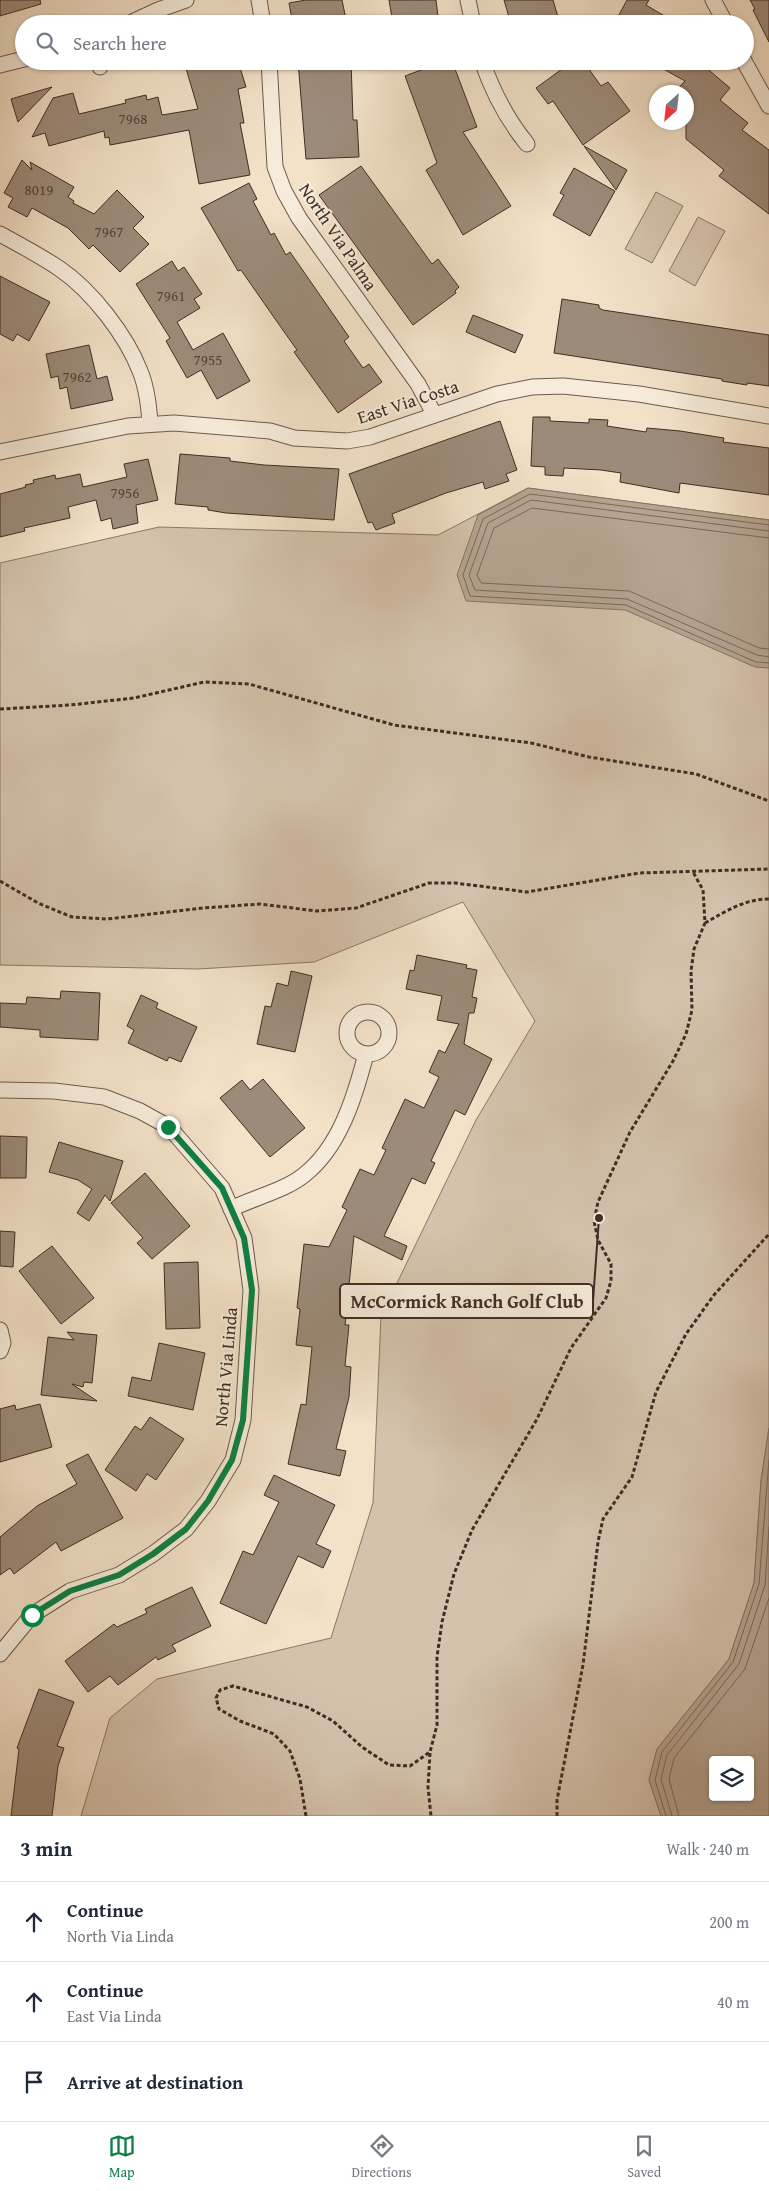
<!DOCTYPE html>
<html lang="en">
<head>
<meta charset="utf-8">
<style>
  :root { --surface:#fff; --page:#f2f2f3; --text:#1f2937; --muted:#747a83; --line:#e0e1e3; --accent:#0b8043 }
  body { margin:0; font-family:"Gentium Book Plus",serif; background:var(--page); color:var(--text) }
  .controls { position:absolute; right:15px; bottom:15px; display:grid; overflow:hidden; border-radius:5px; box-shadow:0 1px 4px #0004 }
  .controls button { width:45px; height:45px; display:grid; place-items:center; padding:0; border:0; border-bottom:1px solid var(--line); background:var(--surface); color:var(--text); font:25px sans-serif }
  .compass { position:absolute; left:649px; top:85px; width:45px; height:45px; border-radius:50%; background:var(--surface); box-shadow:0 1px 4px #0004; rotate:207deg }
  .stop { position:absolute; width:15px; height:15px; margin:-11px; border:4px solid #0b8043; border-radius:50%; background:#fff }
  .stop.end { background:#0b8043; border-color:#fff; box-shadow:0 1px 5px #0008 }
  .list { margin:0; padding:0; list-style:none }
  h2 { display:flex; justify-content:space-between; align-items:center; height:65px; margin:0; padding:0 20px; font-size:21px }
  h2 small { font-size:16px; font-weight:400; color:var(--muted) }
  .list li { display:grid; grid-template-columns:32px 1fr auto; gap:15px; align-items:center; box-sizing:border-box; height:80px; padding:0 20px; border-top:1px solid var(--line) }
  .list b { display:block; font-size:19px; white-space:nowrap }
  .list p { margin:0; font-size:16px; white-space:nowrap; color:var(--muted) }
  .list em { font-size:16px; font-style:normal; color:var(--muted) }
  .icon { flex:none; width:28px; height:28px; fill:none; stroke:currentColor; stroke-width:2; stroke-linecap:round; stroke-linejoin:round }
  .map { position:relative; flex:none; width:769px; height:1816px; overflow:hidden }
  .search { position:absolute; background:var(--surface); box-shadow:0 1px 4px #0004; left:15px; right:15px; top:15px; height:55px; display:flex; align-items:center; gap:12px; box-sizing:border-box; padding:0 18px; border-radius:28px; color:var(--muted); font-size:19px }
  .sheet { height:305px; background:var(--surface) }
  nav { display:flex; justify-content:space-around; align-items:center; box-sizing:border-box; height:70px; border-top:1px solid var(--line); background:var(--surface); font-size:14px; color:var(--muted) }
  nav a { display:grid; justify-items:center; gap:2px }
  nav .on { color:var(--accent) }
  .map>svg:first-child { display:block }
</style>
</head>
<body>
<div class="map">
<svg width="769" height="1816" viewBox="0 0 769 1816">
  <rect width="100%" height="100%" fill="#f3e1c8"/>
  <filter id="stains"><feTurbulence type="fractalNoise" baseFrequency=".004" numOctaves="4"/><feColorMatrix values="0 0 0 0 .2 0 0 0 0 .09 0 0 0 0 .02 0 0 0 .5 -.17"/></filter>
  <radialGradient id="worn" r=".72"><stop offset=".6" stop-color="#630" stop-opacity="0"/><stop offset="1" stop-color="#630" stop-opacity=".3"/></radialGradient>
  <g fill="#d5c2ac" stroke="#8a7868">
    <polygon points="656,192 683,206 652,263 625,249"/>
    <polygon points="698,217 725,231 695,286 669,271"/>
    <polygon points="528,488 769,520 769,1428 761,1481 754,1583 729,1659 657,1749 649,1780 661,1816 81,1816 110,1718 157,1679 331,1638 373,1503 381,1316 476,1120 535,1021 463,902 314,962 198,969 0,965 0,563 159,527 438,535"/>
  </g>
  <g fill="#b6a491" stroke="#877466" fill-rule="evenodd">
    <polygon points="528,488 769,520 769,668 755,667 625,610 466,601 457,575 478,515"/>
    <path d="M 769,1428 L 769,1816 L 661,1816 L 649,1780 L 657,1749 L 729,1659 L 754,1583 L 761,1481 ZM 713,1760 L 750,1760 L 750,1797 L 713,1797 Z"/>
  </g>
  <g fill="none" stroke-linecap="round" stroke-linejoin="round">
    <g stroke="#7b685b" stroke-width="1">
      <polyline points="769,525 530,494 483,519 463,575 470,596 626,605 756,662 769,663"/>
      <polyline points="769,531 531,500 488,523 469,575 475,590 627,599 757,655 769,657"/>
      <polyline points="769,538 532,508 494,528 477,575 481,583 629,591 759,648 769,649"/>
      <polyline points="666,1816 655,1780 662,1752 733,1662 759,1584 769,1460"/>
      <polyline points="672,1816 661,1779 667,1755 739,1664 765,1585 769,1527"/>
      <polyline points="679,1816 669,1779 674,1758 745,1669 769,1598"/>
    </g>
  </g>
  <g fill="#9d8b7a" stroke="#402d25">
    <polygon points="0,0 40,0 41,4 0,16"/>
    <polygon points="306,0 342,0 347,24 300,24 299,18 292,19 289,3"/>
    <polygon points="389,0 436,0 439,24 393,24"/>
    <polygon points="504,0 553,0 560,24 511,24"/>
    <polygon points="627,0 649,0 646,5 678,24 614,24"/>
    <polygon points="750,0 769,0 769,42 753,10 755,9"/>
    <polygon points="198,61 238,61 246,87 238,89 244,123 240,123 250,175 199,184 189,130 110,145 109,137 105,138 104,131 49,146 45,133 32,137 53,98 73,93 79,114 126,103 125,100 146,95 147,100 158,97 162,115 198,109 185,65"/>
    <polygon points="298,61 351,61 353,120 357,120 359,157 306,159"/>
    <polygon points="445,61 452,61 477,127 463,132 511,206 463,235 426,170 437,163 405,76"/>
    <polygon points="573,61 583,61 601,86 608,82 630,111 583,145 553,101 548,104 536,88"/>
    <polygon points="649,61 698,61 730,88 720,100 748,123 742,130 769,150 769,214 719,176 724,170 686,139 686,92 675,92 685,81"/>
    <polygon points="52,87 18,122 11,99"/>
    <polygon points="584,146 627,170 616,190"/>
    <polygon points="22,160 32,170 30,162 74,187 68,197 74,201 73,203 94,214 117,190 144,217 133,228 149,244 120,272 93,245 89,249 68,228 32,208 27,217 8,207 13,198 4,193"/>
    <polygon points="361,166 432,264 438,259 459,287 455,291 456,293 413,325 319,195"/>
    <polygon points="574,168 615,191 590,236 553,215 564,195 560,193"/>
    <polygon points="249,183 257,199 253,201 271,235 274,233 286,255 290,252 349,337 344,341 363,368 369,364 382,382 338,413 294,352 297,350 273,316 241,270 238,271 201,208"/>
    <polygon points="172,261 178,271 184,267 202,294 194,299 200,308 177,322 193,350 223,333 250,381 217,399 201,370 187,378 166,341 170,338 136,284"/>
    <polygon points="0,276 50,302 29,341 17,334 13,341 0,334"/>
    <polygon points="562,299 599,305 599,308 603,310 769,335 769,386 747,383 747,385 722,381 722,379 554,353"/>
    <polygon points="473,315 523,335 515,353 466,332"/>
    <polygon points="89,345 97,379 107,376 113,400 71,409 67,387 60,389 58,376 51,378 46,354"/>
    <polygon points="533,417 550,417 550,421 589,423 589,419 608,420 607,426 646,432 647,428 680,431 724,438 723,442 769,448 769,495 680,483 679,493 620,482 621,473 601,470 564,468 563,476 545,475 545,467 531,466"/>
    <polygon points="500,421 517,470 506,474 509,481 485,489 483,482 446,493 392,514 395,523 376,530 372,522 368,523 349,474"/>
    <polygon points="180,454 230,458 230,461 264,465 339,469 334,520 226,513 208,510 208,507 175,504"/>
    <polygon points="148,459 158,500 136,505 138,523 113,529 111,518 101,521 96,500 68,507 70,518 24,528 25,531 0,537 0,494 26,487 25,485 34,483 33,480 55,475 56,479 80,474 83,487 127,477 124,464"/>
    <polygon points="417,955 467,965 466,968 477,970 472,997 477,998 474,1013 469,1013 464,1044 492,1059 465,1115 455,1110 431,1161 435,1163 425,1184 412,1178 384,1236 407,1246 402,1260 354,1236 345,1325 349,1325 345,1366 351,1367 349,1397 336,1449 346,1451 340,1476 288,1464 301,1404 306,1405 312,1347 296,1345 300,1309 297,1308 304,1244 329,1247 347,1210 342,1207 360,1169 374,1175 386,1150 382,1148 405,1099 424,1108 439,1077 429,1072 439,1050 445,1053 459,1024 437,1020 442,996 406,989 410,970 414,971"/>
    <polygon points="291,971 312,976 295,1052 257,1044 265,1006 271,1007 277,983 288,986"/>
    <polygon points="61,991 100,993 98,1040 40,1037 40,1030 0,1027 0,1003 26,1004 27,997 60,999"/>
    <polygon points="141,995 158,1003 156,1008 197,1027 181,1062 169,1057 167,1061 128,1043 134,1030 127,1026"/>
    <polygon points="263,1079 305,1128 270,1157 220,1098 242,1080 250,1090"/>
    <polygon points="0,1136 27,1137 26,1178 0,1178"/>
    <polygon points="59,1142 123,1161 110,1201 105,1195 89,1221 77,1213 92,1189 78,1180 49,1172"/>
    <polygon points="145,1173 190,1226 152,1259 137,1243 143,1238 111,1203"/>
    <polygon points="0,1231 15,1232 13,1267 0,1266"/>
    <polygon points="52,1246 94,1298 61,1324 19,1271"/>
    <polygon points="198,1262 200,1328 166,1329 164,1263"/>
    <polygon points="67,1332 97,1335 92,1383 84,1382 83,1387 72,1384 97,1401 41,1395 48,1337 74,1340"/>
    <polygon points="159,1343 205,1353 193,1410 128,1396 132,1377 151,1381"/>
    <polygon points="40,1404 52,1447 0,1462 0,1409 15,1405 16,1410"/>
    <polygon points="150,1417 184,1439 156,1480 147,1474 136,1491 105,1470 135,1426 141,1430"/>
    <polygon points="88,1454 123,1518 61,1551 56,1542 14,1574 10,1568 0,1575 0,1537 37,1506 77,1484 66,1465"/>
    <polygon points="274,1475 335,1505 316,1544 331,1551 323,1568 298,1556 266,1624 220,1603 243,1551 253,1555 279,1502 264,1495"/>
    <polygon points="192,1587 211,1626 172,1645 176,1651 158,1660 156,1657 118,1685 110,1676 88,1692 65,1661 114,1624 117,1627 147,1613 145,1609"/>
    <polygon points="39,1689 74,1702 57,1746 64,1748 58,1766 52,1816 11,1816 19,1749 17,1748"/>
  </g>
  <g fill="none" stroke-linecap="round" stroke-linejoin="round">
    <defs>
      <g id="minor">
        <polyline points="259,0 263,24"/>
        <polyline points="468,0 473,24"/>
        <polyline points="713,0 726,24"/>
        <polyline points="128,24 158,10 186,0"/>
        <polyline points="98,61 100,67"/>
        <polyline points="269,61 275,167 284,191 299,218 418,384 434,414"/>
        <path d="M 482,61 C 493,93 506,118 527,144"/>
        <polyline points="744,61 769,106"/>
        <polyline points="0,65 24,59"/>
        <path d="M 0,234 C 20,245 41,256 60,269 C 92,291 126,335 140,371 C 147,388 149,406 150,424"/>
        <polyline points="0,452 128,426 174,423 270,431 294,438 347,441 370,437 497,394 532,387 563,386 639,394 769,416"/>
        <circle cx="368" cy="1033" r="21"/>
        <polyline points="0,1090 54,1091 104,1097 140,1111 169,1127 222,1188 244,1238 251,1290 243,1420 233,1460 208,1501 186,1529 153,1554 119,1575 70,1591 32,1615 0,1654"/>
        <path d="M 231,1209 C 253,1198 286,1190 304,1175 C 340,1147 355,1096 366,1054"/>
        <polyline points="0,1330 3,1343 0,1351"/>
      </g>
    </defs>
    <use href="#minor" stroke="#6d5a4e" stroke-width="17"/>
    <g stroke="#402d25" stroke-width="3" stroke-dasharray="4 2.5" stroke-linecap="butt">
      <polyline points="0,709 70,705 134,698 204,682 249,684 394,725 531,743 589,757 696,774 769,801"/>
      <polyline points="0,881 38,903 72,917 107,919 203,908 260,904 317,911 356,908 429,883 455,883 527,892 639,873 769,869"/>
      <path d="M 705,923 C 726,911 745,899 769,899"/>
      <polyline points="430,1753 428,1787 431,1816"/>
      <polyline points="306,1816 300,1779 290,1751 274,1734 240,1721 219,1709 216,1698 220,1690 233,1686 307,1707 333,1721 362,1747 389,1765 410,1766 430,1752 437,1725 437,1657 442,1622 454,1574 472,1530 537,1419 571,1348 606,1298 611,1281 611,1264 598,1240 594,1221 598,1202 630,1132 673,1061 686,1034 692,1010 691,971 694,949 705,923 703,890 693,872"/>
      <polyline points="557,1816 557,1800 583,1665 598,1542 603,1519 632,1477 656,1392 686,1334 714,1295 769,1234"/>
    </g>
    <use href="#minor" stroke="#f7ecdb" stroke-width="15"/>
  </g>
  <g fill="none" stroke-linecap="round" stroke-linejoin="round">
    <polyline stroke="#0b8043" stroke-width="6" points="32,1615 70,1591 119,1575 153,1554 186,1529 208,1501 232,1460 243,1420 252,1290 244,1238 222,1188 168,1127"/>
  </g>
  <g text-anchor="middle" stroke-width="4" stroke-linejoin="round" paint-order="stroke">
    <g font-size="15" fill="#57443a">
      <text x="133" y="124">7968</text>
      <text x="39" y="195">8019</text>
      <text x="109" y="237">7967</text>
      <text x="171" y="301">7961</text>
      <text x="208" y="365">7955</text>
      <text x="77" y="382">7962</text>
      <text x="125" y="498">7956</text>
    </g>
    <g font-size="18" fill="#402d25" stroke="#f7ecdb">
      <text transform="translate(338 237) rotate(56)" y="6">North Via Palma</text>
      <text transform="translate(408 402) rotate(-18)" y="6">East Via Costa</text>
      <text transform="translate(226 1367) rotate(-85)" y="6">North Via Linda</text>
    </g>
  </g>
  <path fill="none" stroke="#402d25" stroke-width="2" d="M599 1218L593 1301"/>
  <circle fill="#402d25" stroke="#f7ecdb" stroke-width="2" cx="599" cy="1218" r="5"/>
  <rect fill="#f7ecdb" stroke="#402d25" stroke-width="2" x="340" y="1284" width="253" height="34" rx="5"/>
  <g font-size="19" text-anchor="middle" font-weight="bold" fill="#402d25">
    <text x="467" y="1308">McCormick Ranch Golf Club</text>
  </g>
  <rect width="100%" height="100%" filter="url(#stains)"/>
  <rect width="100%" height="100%" fill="url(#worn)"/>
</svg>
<div class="controls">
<button><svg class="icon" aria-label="layers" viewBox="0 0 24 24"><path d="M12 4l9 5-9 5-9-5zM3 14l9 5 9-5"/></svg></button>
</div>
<svg class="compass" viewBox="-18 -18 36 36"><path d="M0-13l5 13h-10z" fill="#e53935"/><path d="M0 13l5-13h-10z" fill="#747a83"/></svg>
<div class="stop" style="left:32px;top:1615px"></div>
<div class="stop end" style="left:168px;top:1127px"></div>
<div class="search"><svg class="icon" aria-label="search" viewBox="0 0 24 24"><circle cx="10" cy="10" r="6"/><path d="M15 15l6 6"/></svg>Search here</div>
</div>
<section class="sheet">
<h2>3 min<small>Walk · 240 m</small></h2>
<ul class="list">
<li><svg class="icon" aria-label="ahead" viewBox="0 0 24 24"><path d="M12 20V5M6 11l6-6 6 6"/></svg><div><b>Continue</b><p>North Via Linda</p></div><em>200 m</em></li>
<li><svg class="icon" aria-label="ahead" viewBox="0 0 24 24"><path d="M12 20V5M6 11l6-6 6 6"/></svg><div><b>Continue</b><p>East Via Linda</p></div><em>40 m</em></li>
<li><svg class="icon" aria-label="arrive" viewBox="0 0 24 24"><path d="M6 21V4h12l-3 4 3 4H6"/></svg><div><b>Arrive at destination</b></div></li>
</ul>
</section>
<nav>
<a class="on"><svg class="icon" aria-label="map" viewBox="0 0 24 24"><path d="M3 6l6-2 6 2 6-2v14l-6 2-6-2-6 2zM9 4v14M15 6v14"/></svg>Map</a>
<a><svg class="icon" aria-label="directions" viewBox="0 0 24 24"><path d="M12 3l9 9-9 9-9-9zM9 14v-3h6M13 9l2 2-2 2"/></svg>Directions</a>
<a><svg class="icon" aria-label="saved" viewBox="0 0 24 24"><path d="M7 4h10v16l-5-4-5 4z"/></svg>Saved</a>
</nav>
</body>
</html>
